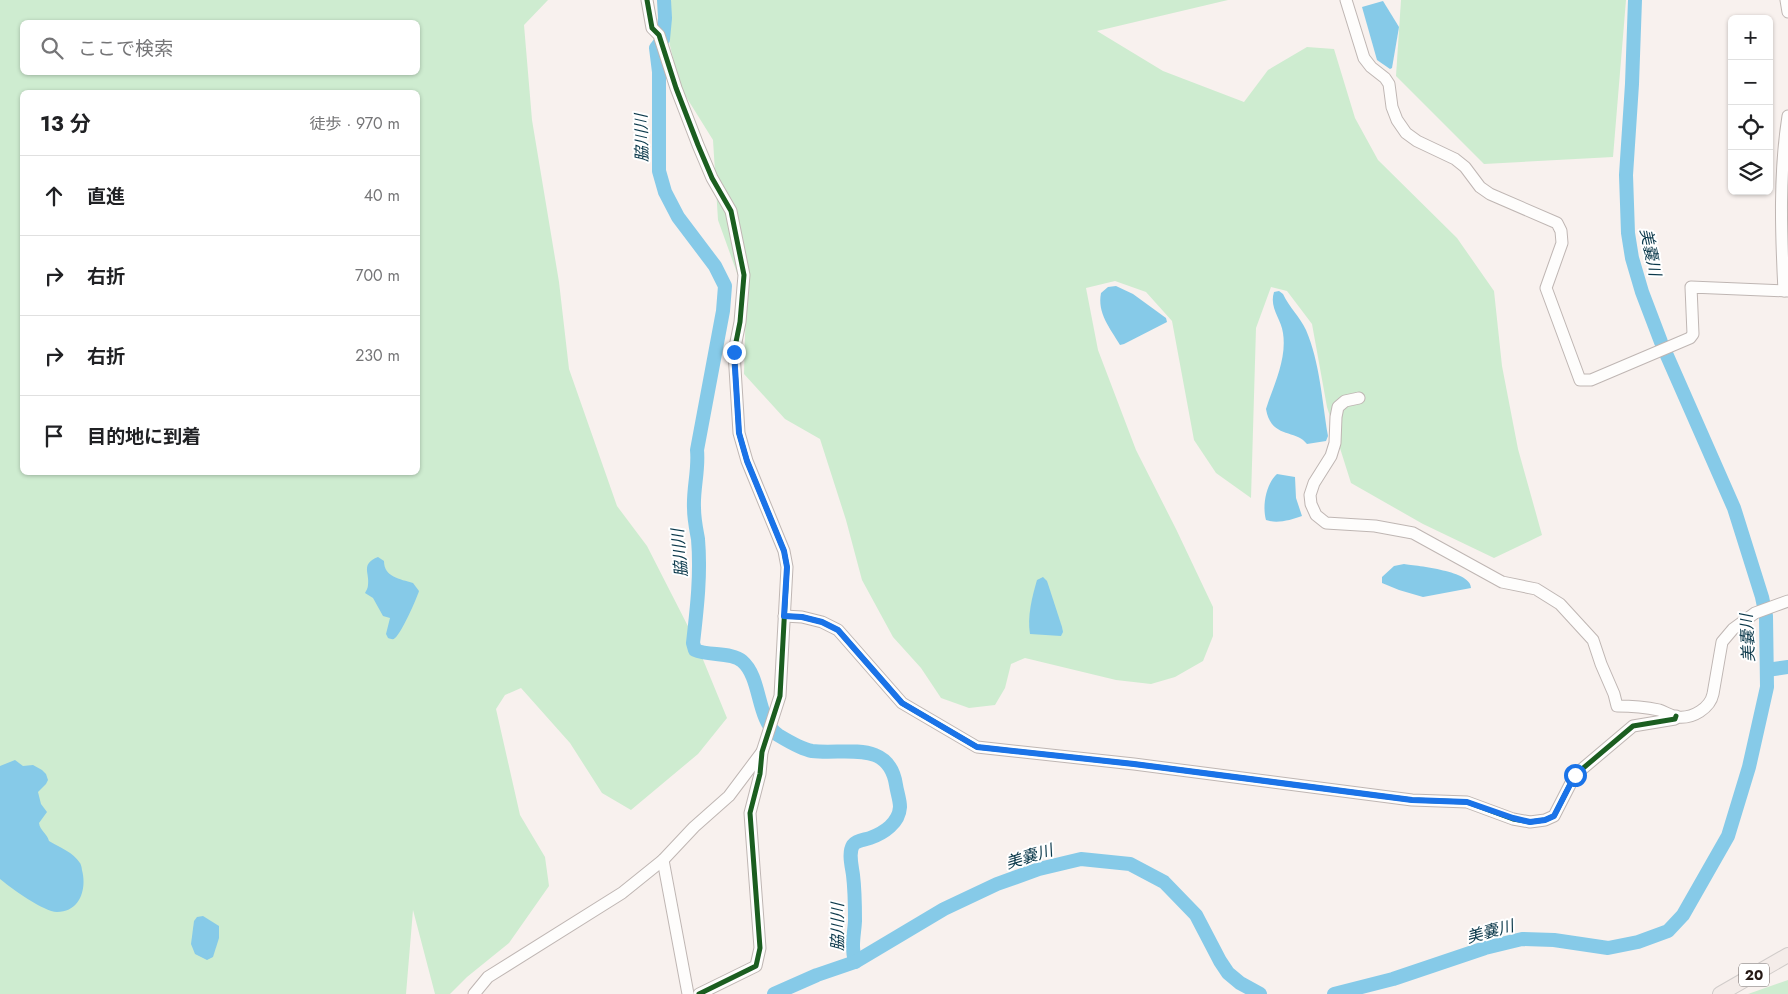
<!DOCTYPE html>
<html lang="ja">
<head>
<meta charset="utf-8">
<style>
  :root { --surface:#fff; --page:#f2f2f2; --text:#202124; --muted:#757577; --line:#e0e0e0 }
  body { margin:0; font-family:Jost,"Noto Sans JP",sans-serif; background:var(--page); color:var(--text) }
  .controls { position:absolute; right:15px; top:15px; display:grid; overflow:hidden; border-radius:8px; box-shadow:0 1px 4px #0004 }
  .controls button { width:45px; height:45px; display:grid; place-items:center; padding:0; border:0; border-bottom:1px solid var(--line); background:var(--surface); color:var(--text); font:25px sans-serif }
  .stop { position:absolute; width:15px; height:15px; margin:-11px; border:4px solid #1a73e8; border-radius:50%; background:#fff }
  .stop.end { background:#1a73e8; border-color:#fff; box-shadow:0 1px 5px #0008 }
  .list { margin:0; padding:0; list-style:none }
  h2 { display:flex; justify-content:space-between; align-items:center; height:65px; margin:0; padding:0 20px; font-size:21px }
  h2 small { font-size:16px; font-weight:400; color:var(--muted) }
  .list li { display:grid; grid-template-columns:32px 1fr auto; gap:15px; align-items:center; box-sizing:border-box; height:80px; padding:0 20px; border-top:1px solid var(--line) }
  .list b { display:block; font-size:19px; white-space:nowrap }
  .list em { font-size:16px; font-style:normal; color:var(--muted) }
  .icon { flex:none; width:28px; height:28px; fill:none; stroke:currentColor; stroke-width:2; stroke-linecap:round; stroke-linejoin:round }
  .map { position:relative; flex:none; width:1788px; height:994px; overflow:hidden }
  .search { position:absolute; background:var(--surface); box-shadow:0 1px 4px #0004; left:20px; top:20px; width:400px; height:55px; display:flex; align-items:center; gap:12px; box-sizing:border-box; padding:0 18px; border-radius:8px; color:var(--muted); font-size:19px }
  .panel { position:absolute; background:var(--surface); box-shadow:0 1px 4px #0004; left:20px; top:90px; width:400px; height:385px; border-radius:8px }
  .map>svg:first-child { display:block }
</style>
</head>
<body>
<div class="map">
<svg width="1788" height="994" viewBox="0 0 1788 994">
  <rect width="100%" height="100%" fill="#f8f1ee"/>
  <g fill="#ceecd0" fill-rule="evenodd">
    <path d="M 0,0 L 548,0 L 524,25 L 532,120 L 559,282 L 569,369 L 617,506 L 647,546 L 695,640 L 727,718 L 698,754 L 631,810 L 602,793 L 570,743 L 521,688 L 505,695 L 496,709 L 520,815 L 545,857 L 549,886 L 509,943 L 467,977 L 450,994 L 435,994 L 413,910 L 406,994 L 0,994 ZM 22,22 L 418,22 L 418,72 L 22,72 ZM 22,92 L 418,92 L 418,472 L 22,472 Z"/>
    <polygon points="659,0 1228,0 1097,31 1163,71 1244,102 1268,70 1307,47 1334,49 1355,118 1378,160 1457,238 1494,291 1502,366 1518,449 1542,535 1494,558 1423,524 1351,483 1327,407 1312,324 1287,291 1271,287 1256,328 1251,498 1216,473 1194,440 1172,321 1146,292 1115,281 1086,288 1098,350 1136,450 1176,529 1213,607 1213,636 1203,661 1175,677 1151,684 1116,680 1025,658 1011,664 1005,688 995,705 969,708 941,698 921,668 893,637 862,580 846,520 820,439 785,419 744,374 746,298 718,220 713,140 680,87"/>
    <polygon points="1401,0 1626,0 1613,157 1484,164 1396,76"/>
    <polygon points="1788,980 1788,994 1748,994"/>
  </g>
  <g fill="#86cae8">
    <polygon points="1383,1 1399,27 1392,68 1390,69 1377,60 1362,7"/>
    <path d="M 1116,286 L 1133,294 L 1166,318 L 1167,322 L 1124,344 L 1120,345 C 1110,328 1097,313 1101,293 L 1108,287 Z"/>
    <path d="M 1279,291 L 1283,294 C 1289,307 1300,317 1306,330 C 1320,363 1322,401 1328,436 L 1326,441 L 1307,444 C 1296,429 1271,439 1266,409 C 1274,384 1287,359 1283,333 C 1281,318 1269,308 1274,292 Z"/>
    <path d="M 1277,474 L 1295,477 L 1296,498 L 1302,516 C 1291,520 1277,524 1266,520 C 1262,506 1266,484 1277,474 Z"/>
    <path d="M 378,557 L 384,561 C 384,577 400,579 413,583 L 419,591 C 417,598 401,634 395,638 C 393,640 391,639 388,638 L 386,634 L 390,618 L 383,616 L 373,598 L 365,593 C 366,591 368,588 368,585 C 370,573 360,564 378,557 Z"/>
    <path d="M 1404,564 C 1418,566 1472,571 1471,588 L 1423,597 L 1399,590 L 1382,583 L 1382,577 L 1394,566 Z"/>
    <path d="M 1043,577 L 1047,581 L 1049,587 L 1062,627 L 1063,632 L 1061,636 L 1030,634 C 1027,617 1032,597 1037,580 Z"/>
    <path d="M 15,760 L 23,766 L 33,765 L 42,770 L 46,774 L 48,780 L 46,784 L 38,792 L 41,804 L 47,812 L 39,823 C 40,831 47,833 49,841 C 59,847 73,852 80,863 C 81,864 82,869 82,870 C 87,889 80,912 57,912 C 44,912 11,888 0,879 L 0,766 Z"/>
    <polygon points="203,916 219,926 219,938 213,957 207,960 195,954 191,944 194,921 197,917"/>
  </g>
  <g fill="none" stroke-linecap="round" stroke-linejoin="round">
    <g stroke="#86cae8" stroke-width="14">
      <path d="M 664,0 L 665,18 L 663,39 L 656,48 L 659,72 L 659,171 L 665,192 L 678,217 L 715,266 L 725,286 L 723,311 L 697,450 C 699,470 693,488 694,508 C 694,519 696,528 698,539 C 701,574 697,608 693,643 L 695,650 C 708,656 732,652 742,661 C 762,678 756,719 778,735 C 788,741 801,749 812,751 C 845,755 889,739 896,785 C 897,792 900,800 900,807 C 899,823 884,833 870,838 C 864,840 857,840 853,845 C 848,853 852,867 853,875 C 855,891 855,905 855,921 C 854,937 851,945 855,962"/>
      <polyline points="1767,670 1788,667"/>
      <polyline points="774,994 817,975 855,962 944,909 997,884 1039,869 1081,859 1130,864 1164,882 1196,915 1220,961 1228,973 1240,983 1260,994"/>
      <polyline points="1334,994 1393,979 1485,948 1522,939 1554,940 1608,948 1638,942 1668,931 1683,915 1728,836 1749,767 1767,687 1766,616 1762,597 1734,508 1661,342 1642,292 1632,258 1628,233 1626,175 1632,84 1635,0"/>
    </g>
    <defs>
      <g id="minor">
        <polyline points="647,0 652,28 659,35 676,88 698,145 712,178 731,211 744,275 740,322 734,352 739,433 747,461 784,551 787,567 780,696 762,752 760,774 750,813 760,948 756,966 699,994"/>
        <polyline points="1346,0 1364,58 1371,67 1385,78 1389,84 1392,107 1397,120 1406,133 1417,141 1455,159 1465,167 1480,187 1490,194 1557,223 1561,231 1562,243 1546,288 1580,380 1591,380 1690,338 1693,334 1691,287 1788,291"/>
        <polyline points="1786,0 1788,12"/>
        <path d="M 1784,291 C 1781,233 1779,173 1788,116"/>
        <path d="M 1359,398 L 1345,401 L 1338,407 L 1336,417 L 1335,443 L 1331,456 L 1314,483 L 1310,495 L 1311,504 L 1316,515 L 1326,523 L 1375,526 L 1413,533 L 1502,582 L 1536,589 L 1560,604 L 1593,640 L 1601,664 L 1614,694 L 1617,706 C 1631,706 1645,707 1659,710 C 1665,712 1671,716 1677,717 C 1693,719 1710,708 1713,694 L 1722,642 L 1733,629 L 1755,613 L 1788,601"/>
        <polyline points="784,616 802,617 822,622 838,630 902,703 977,747 1134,764 1412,800 1467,802 1513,819 1530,822 1545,820 1554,816 1575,775 1633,726 1675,719 1676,716"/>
        <polyline points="663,860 688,994"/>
        <polyline points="474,994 488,977 622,893 663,860 694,827 729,796 762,752"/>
      </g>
      <polyline id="major" points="1720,994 1788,955"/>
    </defs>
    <use href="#minor" stroke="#bfb6b3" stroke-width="13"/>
    <use href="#major" stroke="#d1ccca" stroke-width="16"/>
    <use href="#minor" stroke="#fefdfc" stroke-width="11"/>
    <use href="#major" stroke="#f4ece9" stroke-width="14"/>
    <defs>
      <g id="cycleway">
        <polyline points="647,0 652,28 659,35 676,88 698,145 712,178 731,211 744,275 740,322 734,352 739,433 747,461 784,551 787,567 780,696 762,752 760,774 750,813 760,948 756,966 699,994"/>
        <polyline points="784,616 802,617 822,622 838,630 902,703 977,747 1134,764 1412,800 1467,802 1513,819 1530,822 1545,820 1554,816 1575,775 1633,726 1675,719 1676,716"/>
      </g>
    </defs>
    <use href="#cycleway" stroke="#fff" stroke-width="8"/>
    <use href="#cycleway" stroke="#1b5e20" stroke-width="5"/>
  </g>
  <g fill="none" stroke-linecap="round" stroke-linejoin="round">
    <polyline stroke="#1a73e8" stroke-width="6" points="734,352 739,433 747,461 784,551 787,567 784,616 802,617 822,622 838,630 902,703 977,747 1134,764 1412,800 1467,802 1513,818 1530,822 1545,820 1554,816 1575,775"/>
  </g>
  <g text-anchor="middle" stroke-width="4" stroke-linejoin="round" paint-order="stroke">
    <rect fill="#fff" stroke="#675f5c" stroke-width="1" x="1739" y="963.5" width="30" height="23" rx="4"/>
    <g font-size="14" font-weight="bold" fill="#261a16">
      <text x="1754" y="980">20</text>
    </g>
    <g font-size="16" font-style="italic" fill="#0b394b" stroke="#fff">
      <text transform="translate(641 138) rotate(-91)" y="6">脇川川</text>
      <text transform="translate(1651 252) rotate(78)" y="6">美嚢川</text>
      <text transform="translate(679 553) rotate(-95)" y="6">脇川川</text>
      <text transform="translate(1747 638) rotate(-93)" y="6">美嚢川</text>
      <text transform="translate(1029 856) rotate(-17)" y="6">美嚢川</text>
      <text transform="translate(837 927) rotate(-90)" y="6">脇川川</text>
      <text transform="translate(1490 931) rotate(-15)" y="6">美嚢川</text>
    </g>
  </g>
</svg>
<div class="controls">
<button>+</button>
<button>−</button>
<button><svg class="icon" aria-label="locate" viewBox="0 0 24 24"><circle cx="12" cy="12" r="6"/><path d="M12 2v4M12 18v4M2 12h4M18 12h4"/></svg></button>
<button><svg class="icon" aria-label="layers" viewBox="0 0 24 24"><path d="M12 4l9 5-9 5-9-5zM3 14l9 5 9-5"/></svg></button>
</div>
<div class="stop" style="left:1575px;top:775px"></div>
<div class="stop end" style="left:734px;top:352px"></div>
<div class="search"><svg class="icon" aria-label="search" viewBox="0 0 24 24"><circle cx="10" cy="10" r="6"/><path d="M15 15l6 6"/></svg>ここで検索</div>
<section class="panel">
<h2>13 分<small>徒歩 · 970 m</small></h2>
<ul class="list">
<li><svg class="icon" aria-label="ahead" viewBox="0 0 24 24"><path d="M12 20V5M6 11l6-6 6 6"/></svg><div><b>直進</b></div><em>40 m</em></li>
<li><svg class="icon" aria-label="right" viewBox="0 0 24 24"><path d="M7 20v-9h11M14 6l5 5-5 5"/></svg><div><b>右折</b></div><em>700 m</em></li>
<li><svg class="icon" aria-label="right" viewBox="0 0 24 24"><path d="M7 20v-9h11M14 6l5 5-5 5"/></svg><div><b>右折</b></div><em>230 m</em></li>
<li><svg class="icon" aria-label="arrive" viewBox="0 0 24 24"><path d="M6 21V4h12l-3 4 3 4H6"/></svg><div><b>目的地に到着</b></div></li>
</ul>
</section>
</div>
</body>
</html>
